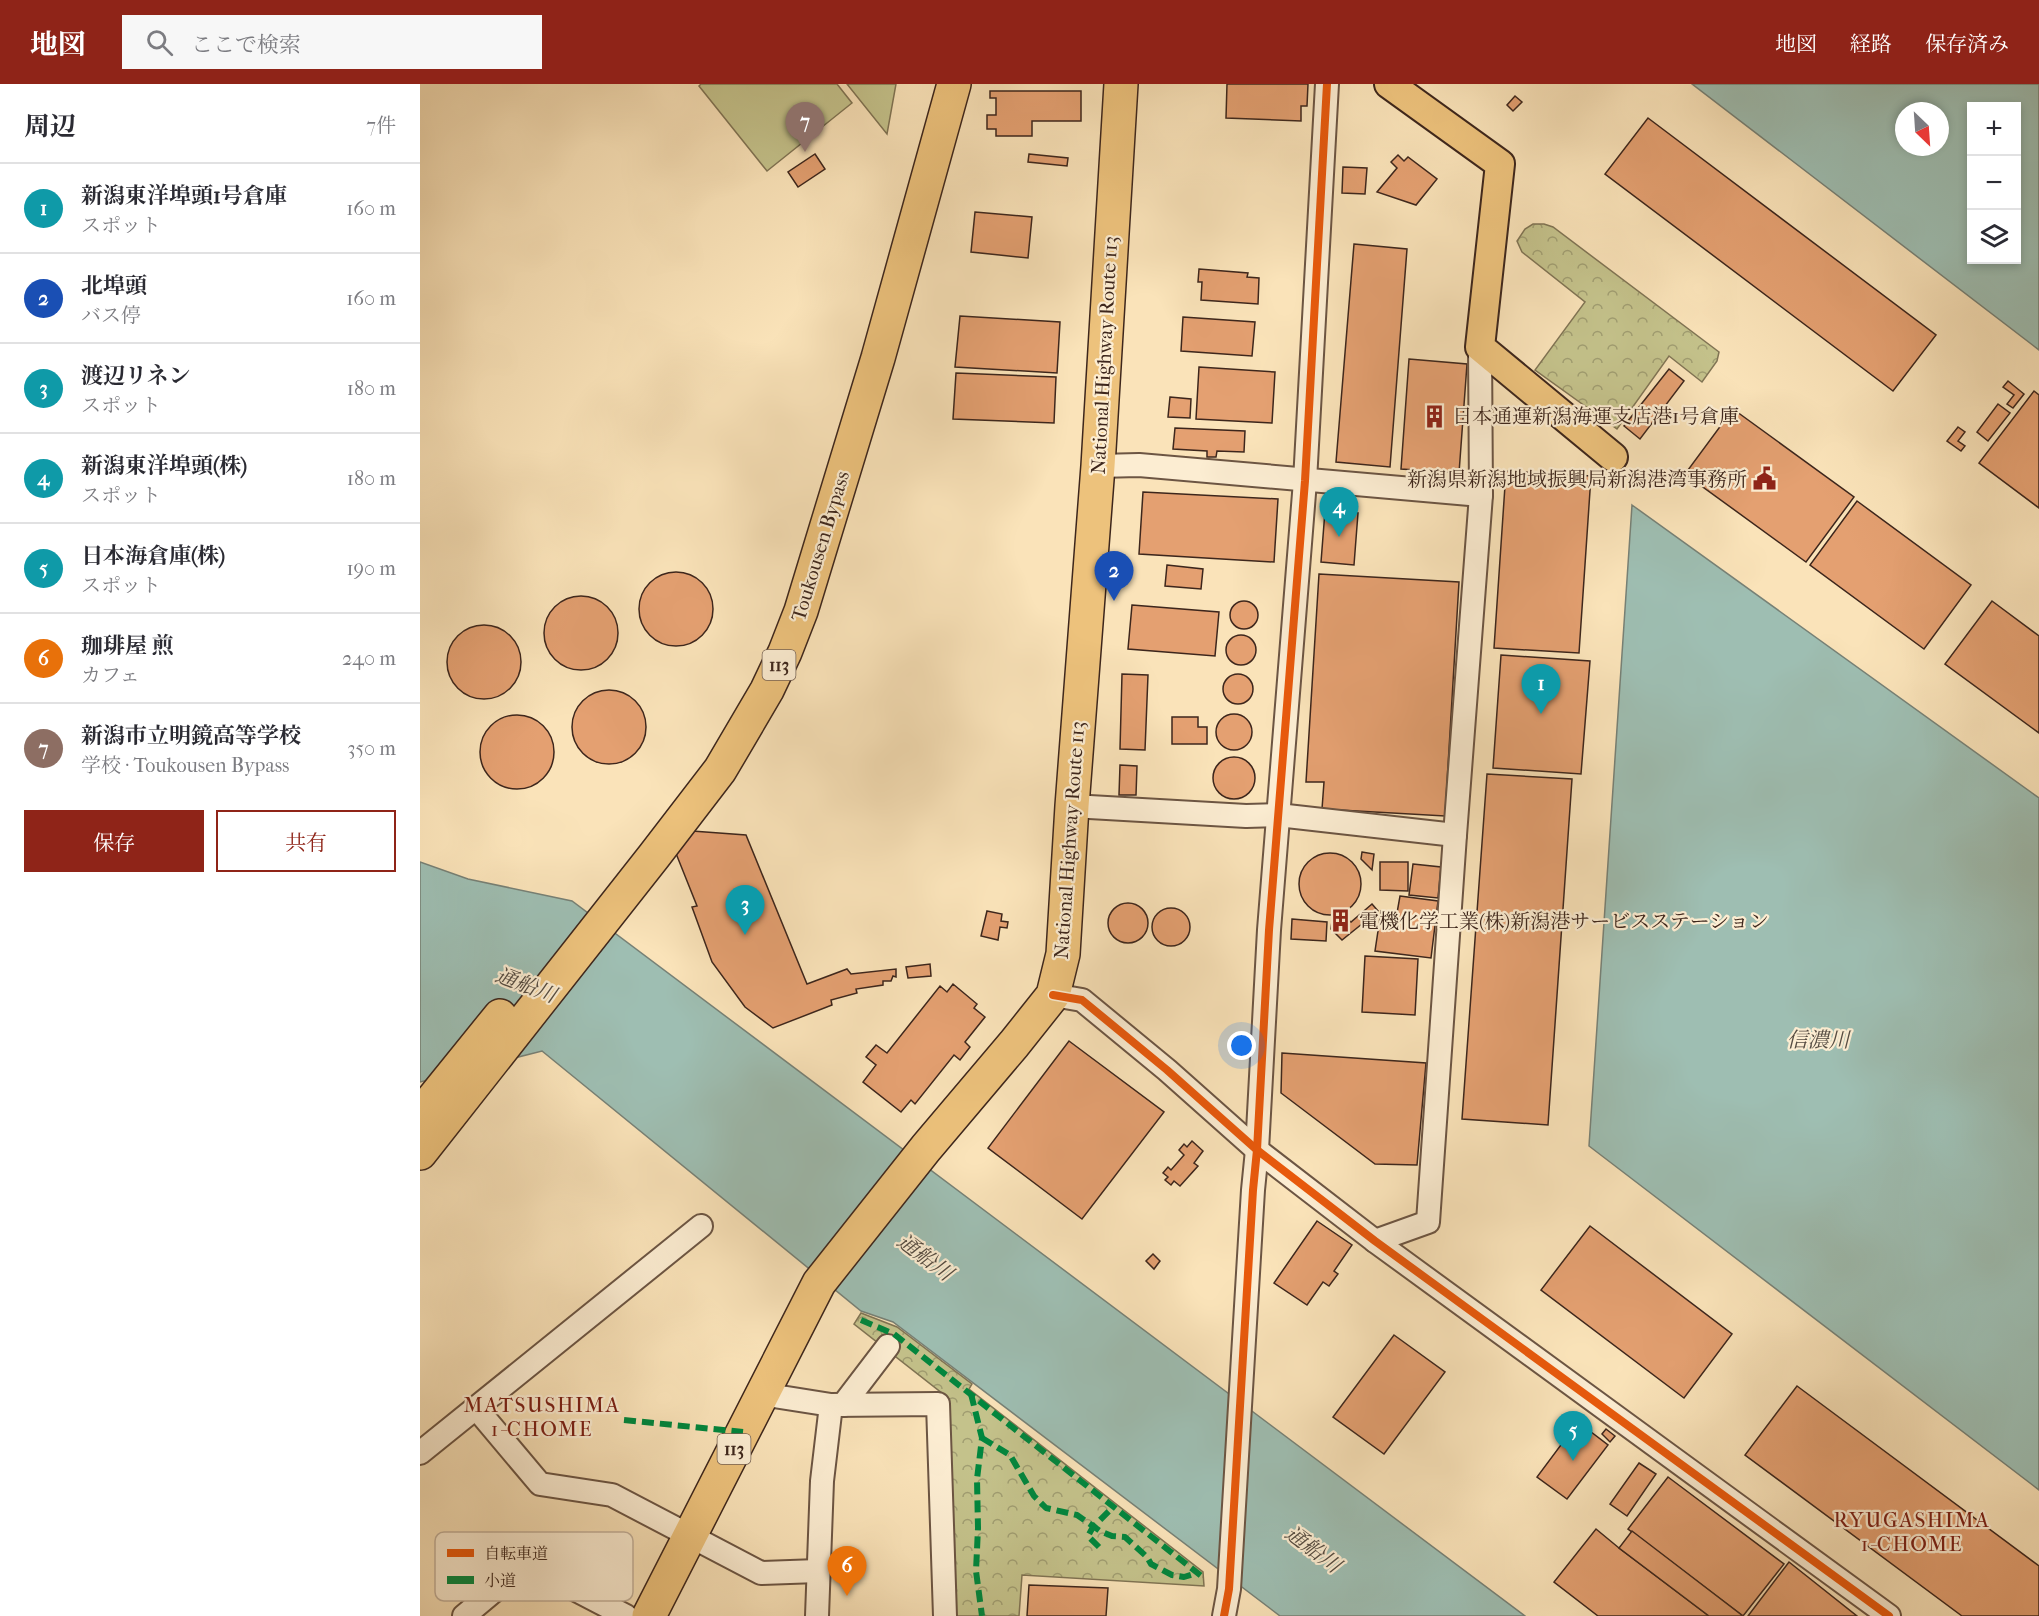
<!DOCTYPE html>
<html lang="ja">
<head>
<meta charset="utf-8">
<style>
  :root { --surface:#fff; --page:#f7f7f7; --text:#2b2b33; --muted:#7c7c81; --line:#e1e1e2; --accent:#8f2418 }
  body { margin:0; font-family:"IM FELL French Canon","Noto Serif JP",serif; background:var(--page); color:var(--text) }
  .controls { position:absolute; right:18px; top:18px; display:grid; overflow:hidden; border-radius:0px; box-shadow:0 3px 9px #0003 }
  .controls button { width:54px; height:54px; display:grid; place-items:center; padding:0; border:0; border-bottom:2px solid var(--line); background:var(--surface); color:var(--text); font:30px sans-serif }
  .compass { position:absolute; left:1475px; top:18px; width:54px; height:54px; border-radius:50%; background:var(--surface); box-shadow:0 3px 9px #0003; rotate:155deg }
  .you { position:absolute; left:822px; top:962px; width:21px; height:21px; margin:-15px; border:4px solid #fff; border-radius:50%; background:#1a73e8; box-shadow:0 0 0 9px #1a73e833 }
  .badge { display:grid; place-items:center; width:39px; height:39px; border-radius:50%; background:var(--accent); color:#fff; font-size:20px; font-weight:700 }
  .pin { position:absolute; translate:-50% -50px; filter:drop-shadow(0 2px 3px #0008) }
  .pin::after { content:''; position:absolute; top:32px; width:21px; height:18px; background:inherit; clip-path:polygon(0 0,100% 0,50% 100%) }
  .list { margin:0; padding:0; list-style:none }
  h2 { display:flex; justify-content:space-between; align-items:center; height:78px; margin:0; padding:0 24px; font-size:26px }
  h2 small { font-size:20px; font-weight:400; color:var(--muted) }
  .list li { display:grid; grid-template-columns:39px 1fr auto; gap:18px; align-items:center; box-sizing:border-box; height:90px; padding:0 24px; border-top:2px solid var(--line) }
  .list b { display:block; font-size:22px; white-space:nowrap }
  .list p { margin:0; font-size:20px; white-space:nowrap; color:var(--muted) }
  .list em { font-size:20px; font-style:normal; color:var(--muted) }
  .actions { display:flex; gap:12px; padding:18px 24px }
  .actions a { flex:1; padding:14px 0; border:2px solid var(--accent); border-radius:0px; text-align:center; font-size:21px; color:var(--accent) }
  .actions .main { background:var(--accent); color:#fff }
  .icon { flex:none; width:33px; height:33px; fill:none; stroke:currentColor; stroke-width:2; stroke-linecap:round; stroke-linejoin:round }
  .map { position:relative; flex:none; width:1619px; height:1532px; overflow:hidden }
  header { display:flex; align-items:center; gap:36px; box-sizing:border-box; height:84px; padding:0 30px; background:var(--accent); color:#fff }
  header strong { font-size:28px }
  nav { display:flex; gap:33px; margin-inline-start:auto; font-size:21px }
  .search { width:420px; height:54px; background:var(--page); display:flex; align-items:center; gap:15px; box-sizing:border-box; padding:0 21px; border-radius:0px; color:var(--muted); font-size:22px }
  main { display:flex }
  aside { flex:1; background:var(--surface) }
  .map>svg:first-child { display:block }
</style>
</head>
<body>
<header>
<strong>地図</strong>
<div class="search"><svg class="icon" aria-label="search" viewBox="0 0 24 24"><circle cx="10" cy="10" r="6"/><path d="M15 15l6 6"/></svg>ここで検索</div>
<nav><a>地図</a><a>経路</a><a>保存済み</a></nav>
</header>
<main>
<aside>
<h2>周辺<small>7件</small></h2>
<ul class="list">
<li><span class="badge" style="background:#0f9aa8">1</span><div><b>新潟東洋埠頭1号倉庫</b><p>スポット</p></div><em>160 m</em></li>
<li><span class="badge" style="background:#1a4fb4">2</span><div><b>北埠頭</b><p>バス停</p></div><em>160 m</em></li>
<li><span class="badge" style="background:#0f9aa8">3</span><div><b>渡辺リネン</b><p>スポット</p></div><em>180 m</em></li>
<li><span class="badge" style="background:#0f9aa8">4</span><div><b>新潟東洋埠頭(株)</b><p>スポット</p></div><em>180 m</em></li>
<li><span class="badge" style="background:#0f9aa8">5</span><div><b>日本海倉庫(株)</b><p>スポット</p></div><em>190 m</em></li>
<li><span class="badge" style="background:#e8710a">6</span><div><b>珈琲屋 煎</b><p>カフェ</p></div><em>240 m</em></li>
<li><span class="badge" style="background:#8d6e63">7</span><div><b>新潟市立明鏡高等学校</b><p>学校 · Toukousen Bypass</p></div><em>350 m</em></li>
</ul>
<div class="actions"><a class="main">保存</a><a>共有</a></div>
</aside>
<div class="map">
<svg width="1619" height="1532" viewBox="0 0 1619 1532">
  <defs>
    <pattern id="forest-crowns" width="20" height="18" patternUnits="userSpaceOnUse" patternTransform="scale(1.5)"><rect width="20" height="18" fill="#c4c28b"/><path d="M2 6a3 3 0 1 1 6 0M12 15a3 3 0 1 1 6 0" fill="none" stroke="#a09d71"/></pattern>
  </defs>
  <rect width="100%" height="100%" fill="#fae3b9"/>
  <filter id="stains"><feTurbulence type="fractalNoise" baseFrequency=".00333" numOctaves="4"/><feColorMatrix values="0 0 0 0 .2 0 0 0 0 .09 0 0 0 0 .02 0 0 0 .5 -.17"/></filter>
  <radialGradient id="worn" r=".72"><stop offset=".6" stop-color="#630" stop-opacity="0"/><stop offset="1" stop-color="#630" stop-opacity=".3"/></radialGradient>
  <g fill="url(#forest-crowns)" stroke="#807454" stroke-width="1.5">
    <polygon points="1113,140 1124,140 1133,143 1299,268 1297,277 1282,298 1249,272 1197,345 1115,286 1165,218 1102,168 1097,157 1105,145"/>
    <polygon points="441,1229 477,1243 552,1300 549,1305 783,1488 784,1502 602,1491 599,1532 532,1532 523,1310 434,1240"/>
  </g>
  <g fill="#c4c28b" stroke="#807454" stroke-width="1.5">
    <polygon points="281,0 417,0 432,19 347,87 279,2"/>
    <polygon points="427,0 476,0 467,50"/>
  </g>
  <g fill="#9ebeb2" stroke="#778176" stroke-width="1.5" fill-rule="evenodd">
    <path d="M 1272,0 L 1619,0 L 1619,266 ZM 1596,22 L 1596,176 L 1552,176 L 1552,22 ZM 1484,27 L 1520,27 L 1520,63 L 1484,63 Z"/>
    <polygon points="1212,421 1619,714 1619,1406 1169,1062"/>
    <polygon points="0,778 48,795 152,817 1105,1532 860,1532 473,1238 441,1227 122,967 0,998"/>
  </g>
  <g fill="#e4a071" stroke="#3d261c" stroke-width="1.5">
    <polygon points="807,0 888,0 887,22 881,22 881,37 806,34"/>
    <polygon points="570,7 661,7 661,37 612,37 612,52 576,52 576,45 567,45 567,31 576,31 576,14 570,14"/>
    <polygon points="1095,12 1102,18 1093,27 1087,21"/>
    <polygon points="1228,34 1516,251 1473,307 1185,90"/>
    <polygon points="395,70 405,85 378,103 368,88"/>
    <polygon points="609,70 648,74 647,82 608,78"/>
    <polygon points="978,71 984,77 988,73 1017,95 996,121 957,108 977,84 971,78"/>
    <polygon points="923,83 947,84 945,110 922,109"/>
    <polygon points="555,128 612,133 608,174 551,168"/>
    <polygon points="934,160 987,165 970,383 916,378"/>
    <polygon points="779,185 828,189 827,193 839,194 838,220 781,216 782,198 778,198"/>
    <polygon points="540,232 640,238 637,289 535,283"/>
    <polygon points="763,233 835,238 832,272 761,267"/>
    <polygon points="989,275 1047,280 1039,389 981,385"/>
    <polygon points="779,283 855,288 852,339 776,335"/>
    <polygon points="1249,285 1264,297 1220,355 1204,342"/>
    <polygon points="536,289 636,293 634,339 533,335"/>
    <polygon points="1588,297 1604,310 1593,324 1587,320 1594,311 1583,303"/>
    <polygon points="1614,307 1619,311 1619,424 1559,379"/>
    <polygon points="750,313 771,315 770,334 748,333"/>
    <polygon points="1578,320 1590,329 1568,357 1557,348"/>
    <polygon points="1313,325 1434,413 1386,478 1265,390"/>
    <polygon points="1538,343 1545,348 1538,357 1545,362 1541,367 1527,357"/>
    <polygon points="755,344 825,347 824,368 797,367 796,373 787,373 787,367 753,365"/>
    <polygon points="1086,387 1171,392 1159,569 1074,564"/>
    <polygon points="723,408 858,415 854,478 719,470"/>
    <polygon points="1437,417 1551,501 1504,565 1390,481"/>
    <polygon points="905,427 938,429 934,481 901,478"/>
    <polygon points="747,481 783,485 781,505 745,502"/>
    <circle cx="256" cy="525" r="37"/>
    <polygon points="899,490 1039,498 1025,732 902,725 904,698 886,698"/>
    <circle cx="161" cy="549" r="37"/>
    <circle cx="824" cy="531" r="14"/>
    <polygon points="1572,517 1619,552 1619,649 1525,580"/>
    <polygon points="712,521 799,528 795,572 708,565"/>
    <circle cx="64" cy="578" r="37"/>
    <circle cx="821" cy="566" r="15"/>
    <polygon points="1081,571 1170,577 1161,690 1073,684"/>
    <circle cx="818" cy="605" r="15"/>
    <polygon points="702,590 728,591 725,666 700,665"/>
    <circle cx="189" cy="643" r="37"/>
    <circle cx="814" cy="648" r="18"/>
    <circle cx="97" cy="668" r="37"/>
    <polygon points="752,633 778,633 778,643 787,643 787,660 752,660"/>
    <circle cx="814" cy="694" r="21"/>
    <polygon points="700,681 717,682 716,711 699,711"/>
    <polygon points="1067,690 1152,695 1128,1041 1042,1035"/>
    <polygon points="272,747 326,751 387,900 427,885 431,890 476,885 476,893 473,892 471,897 463,897 463,901 436,905 437,909 411,916 412,921 353,944 325,923 292,878 272,823 277,822 255,767"/>
    <polygon points="942,768 954,770 952,786 941,775"/>
    <circle cx="910" cy="800" r="31"/>
    <polygon points="960,778 988,778 988,807 960,806"/>
    <polygon points="993,780 1021,783 1018,814 989,811"/>
    <polygon points="980,812 1018,817 1011,874 955,867 961,827 977,829"/>
    <circle cx="708" cy="839" r="20"/>
    <polygon points="952,820 958,827 922,856 911,845 912,837 923,833 931,838"/>
    <circle cx="751" cy="843" r="19"/>
    <polygon points="567,827 582,830 581,837 588,838 587,844 580,843 578,856 561,852"/>
    <polygon points="872,835 907,838 906,857 871,855"/>
    <polygon points="945,872 998,875 995,931 942,928"/>
    <polygon points="510,880 511,892 488,894 486,883"/>
    <polygon points="533,900 557,920 554,924 565,933 545,958 550,963 540,976 534,971 495,1020 491,1016 481,1028 443,998 456,981 446,973 456,961 467,969 520,902 527,908"/>
    <polygon points="649,957 744,1028 662,1135 568,1064"/>
    <polygon points="862,969 1006,979 997,1081 955,1080 861,1009"/>
    <polygon points="772,1057 783,1067 774,1079 778,1082 760,1102 754,1097 751,1101 745,1096 748,1093 743,1089 748,1083 751,1086 764,1071 759,1066 764,1060 767,1063"/>
    <polygon points="897,1137 932,1161 914,1187 918,1190 909,1202 903,1198 887,1221 854,1199"/>
    <polygon points="1170,1142 1312,1250 1264,1314 1121,1206"/>
    <polygon points="733,1170 740,1177 734,1185 726,1177"/>
    <polygon points="974,1251 1025,1288 964,1370 913,1333"/>
    <polygon points="1377,1302 1619,1482 1619,1532 1542,1532 1325,1371"/>
    <polygon points="1158,1338 1188,1361 1147,1415 1117,1393"/>
    <polygon points="1186,1345 1195,1352 1190,1358 1182,1350"/>
    <polygon points="1219,1379 1236,1390 1207,1432 1190,1420"/>
    <polygon points="1248,1393 1364,1480 1323,1532 1208,1445"/>
    <polygon points="1176,1445 1199,1464 1289,1532 1178,1532 1134,1498"/>
    <polygon points="1212,1447 1323,1532 1289,1532 1199,1464"/>
    <polygon points="1369,1478 1437,1532 1328,1532"/>
    <polygon points="609,1501 688,1504 686,1532 607,1532"/>
  </g>
  <g fill="none" stroke-linecap="round" stroke-linejoin="round">
    <defs>
      <g id="minor">
        <polyline points="678,382 719,381 1061,411"/>
        <polyline points="652,722 826,732 858,731 1035,751"/>
        <polyline points="633,911 662,916 747,986 837,1066 955,1157 1469,1532"/>
        <polyline points="955,1157 1008,1138 1035,751 1061,411 1060,263"/>
        <polyline points="342,1310 411,1321 518,1320 525,1532"/>
        <polyline points="423,1321 468,1262"/>
        <polyline points="56,1324 120,1400 192,1411 341,1489 398,1487"/>
        <polyline points="0,1369 281,1142"/>
        <polyline points="44,1532 106,1480 206,1532"/>
        <polyline points="397,1532 402,1397 411,1321"/>
        <polyline points="804,1532 809,1505 833,1106 837,1066 849,846 885,397 907,0"/>
      </g>
      <polyline id="major" points="969,0 1080,80 1060,263 1193,373"/>
      <g id="highway">
        <polyline points="0,1031 80,932"/>
        <polyline points="0,1069 234,772 300,686 347,606 365,568 381,527 458,274 534,0"/>
        <polyline points="229,1532 399,1199 506,1064 594,960 633,911 643,870 652,722 678,382 701,0"/>
      </g>
    </defs>
    <use href="#minor" stroke="#6c5543" stroke-width="26"/>
    <use href="#major" stroke="#3d261c" stroke-width="32"/>
    <use href="#highway" stroke="#3d261c" stroke-width="36"/>
    <use href="#minor" stroke="#fcedd2" stroke-width="22"/>
    <use href="#major" stroke="#edc27c" stroke-width="28"/>
    <use href="#highway" stroke="#edc27c" stroke-width="33"/>
    <g stroke="#00873e" stroke-width="6" stroke-dasharray="12 6" stroke-linecap="butt">
      <polyline points="441,1236 474,1250 784,1494"/>
      <polyline points="551,1310 562,1354 557,1395 558,1444 556,1487 562,1532"/>
      <polyline points="204,1336 323,1348"/>
      <polyline points="562,1354 590,1371 614,1412 626,1424 657,1431 680,1447 692,1452 705,1453 727,1473 731,1480 752,1491 764,1493 777,1489"/>
      <polyline points="679,1463 668,1452 673,1443 693,1423"/>
    </g>
    <defs>
      <g id="cycleway">
        <polyline points="633,911 662,916 747,986 837,1066 955,1157 1469,1532"/>
        <polyline points="804,1532 809,1505 833,1106 837,1066 849,846 885,397 907,0"/>
      </g>
    </defs>
    <use href="#cycleway" stroke="#fcedd2" stroke-width="11"/>
    <use href="#cycleway" stroke="#e8590c" stroke-width="8"/>
  </g>
  <defs>
    <symbol id="building-bare" viewBox="-9 -9 18 18"><path d="M-4-6H4V6H1V3H-1V6H-4ZM-2.5-4.3h1.7v1.8h-1.7ZM.8-4.3h1.7v1.8H.8ZM-2.5-1h1.7V.8h-1.7ZM.8-1h1.7V.8H.8Z" fill="#8f2418" stroke="#fcedd2" stroke-width="2.5" paint-order="stroke"/></symbol>
    <symbol id="civic-bare" viewBox="-9 -9 18 18"><path d="M-.6-6.5H3V-4.5H.6V-3L4-1V1h2V6H-6V1h2V-1L-.6-3ZM-1.2 2.5V6h2.4V2.5Z" fill="#8f2418" stroke="#fcedd2" stroke-width="2.5" paint-order="stroke"/></symbol>
  </defs>
  <g fill-rule="evenodd">
    <use href="#building-bare" x="998" y="316" width="33" height="33"/>
    <use href="#civic-bare" x="1328" y="378" width="33" height="33"/>
    <use href="#building-bare" x="904" y="820" width="33" height="33"/>
  </g>
  <g text-anchor="middle" stroke-width="4.5" stroke-linejoin="round" paint-order="stroke">
    <g fill="#fcedd2" stroke="#766253" stroke-width="1.5">
      <rect x="342.5" y="566" width="33" height="30" rx="4.5"/>
      <rect x="297.5" y="1350" width="33" height="30" rx="4.5"/>
    </g>
    <g font-size="18" font-weight="bold" fill="#3d261c">
      <text x="359" y="587">113</text>
      <text x="314" y="1371">113</text>
    </g>
    <g font-size="20" fill="#3d261c" stroke="#fcedd2">
      <text transform="translate(684 271) rotate(-87)" y="7">National Highway Route 113</text>
      <text transform="translate(400 462) rotate(-73)" y="7">Toukousen Bypass</text>
      <text transform="translate(649 756) rotate(-86)" y="7">National Highway Route 113</text>
    </g>
    <g font-size="20" fill="#3d261c" stroke="#fcedd2" text-anchor="start">
      <text x="1032" y="339">日本通運新潟海運支店港1号倉庫</text>
      <text x="1327" y="402" text-anchor="end">新潟県新潟地域振興局新潟港湾事務所</text>
      <text x="939" y="844">電機化学工業(株)新潟港サービスステーション</text>
    </g>
    <g font-size="21" font-style="italic" fill="#554c42" stroke="#fcedd2">
      <text transform="translate(106 901) rotate(21)" y="7">通船川</text>
      <text x="1398" y="963">信濃川</text>
      <text transform="translate(505 1173) rotate(37)" y="7">通船川</text>
      <text transform="translate(893 1465) rotate(37)" y="7">通船川</text>
    </g>
    <g font-size="21" letter-spacing="1.5" fill="#7a1f14" stroke="#fcedd2">
      <text x="122" y="1328">MATSUSHIMA<tspan x="122" dy="24">1-CHOME</tspan></text>
      <text x="1492" y="1443">RYUGASHIMA<tspan x="1492" dy="24">1-CHOME</tspan></text>
    </g>
  </g>
  <rect x="15" y="1448" width="198" height="69" rx="9" fill="#fcedd2" stroke="#c3b19b" stroke-width="1.5"/>
  <rect x="27" y="1465" width="27" height="8" fill="#e8590c"/>
  <rect x="27" y="1492" width="27" height="8" fill="#00873e"/>
  <g font-size="16" fill="#3d261c">
    <text x="64" y="1475">自転車道</text>
    <text x="64" y="1502">小道</text>
  </g>
  <rect width="100%" height="100%" filter="url(#stains)"/>
  <rect width="100%" height="100%" fill="url(#worn)"/>
</svg>
<div class="controls">
<button>+</button>
<button>−</button>
<button><svg class="icon" aria-label="layers" viewBox="0 0 24 24"><path d="M12 4l9 5-9 5-9-5zM3 14l9 5 9-5"/></svg></button>
</div>
<svg class="compass" viewBox="-18 -18 36 36"><path d="M0-13l5 13h-10z" fill="#e53935"/><path d="M0 13l5-13h-10z" fill="#7c7c81"/></svg>
<div class="you"></div>
<div class="pin badge" style="left:1121px;top:630px;background:#0f9aa8">1</div>
<div class="pin badge" style="left:694px;top:517px;background:#1a4fb4">2</div>
<div class="pin badge" style="left:325px;top:851px;background:#0f9aa8">3</div>
<div class="pin badge" style="left:919px;top:453px;background:#0f9aa8">4</div>
<div class="pin badge" style="left:1153px;top:1377px;background:#0f9aa8">5</div>
<div class="pin badge" style="left:427px;top:1512px;background:#e8710a">6</div>
<div class="pin badge" style="left:385px;top:68px;background:#8d6e63">7</div>
</div>
</main>
</body>
</html>
